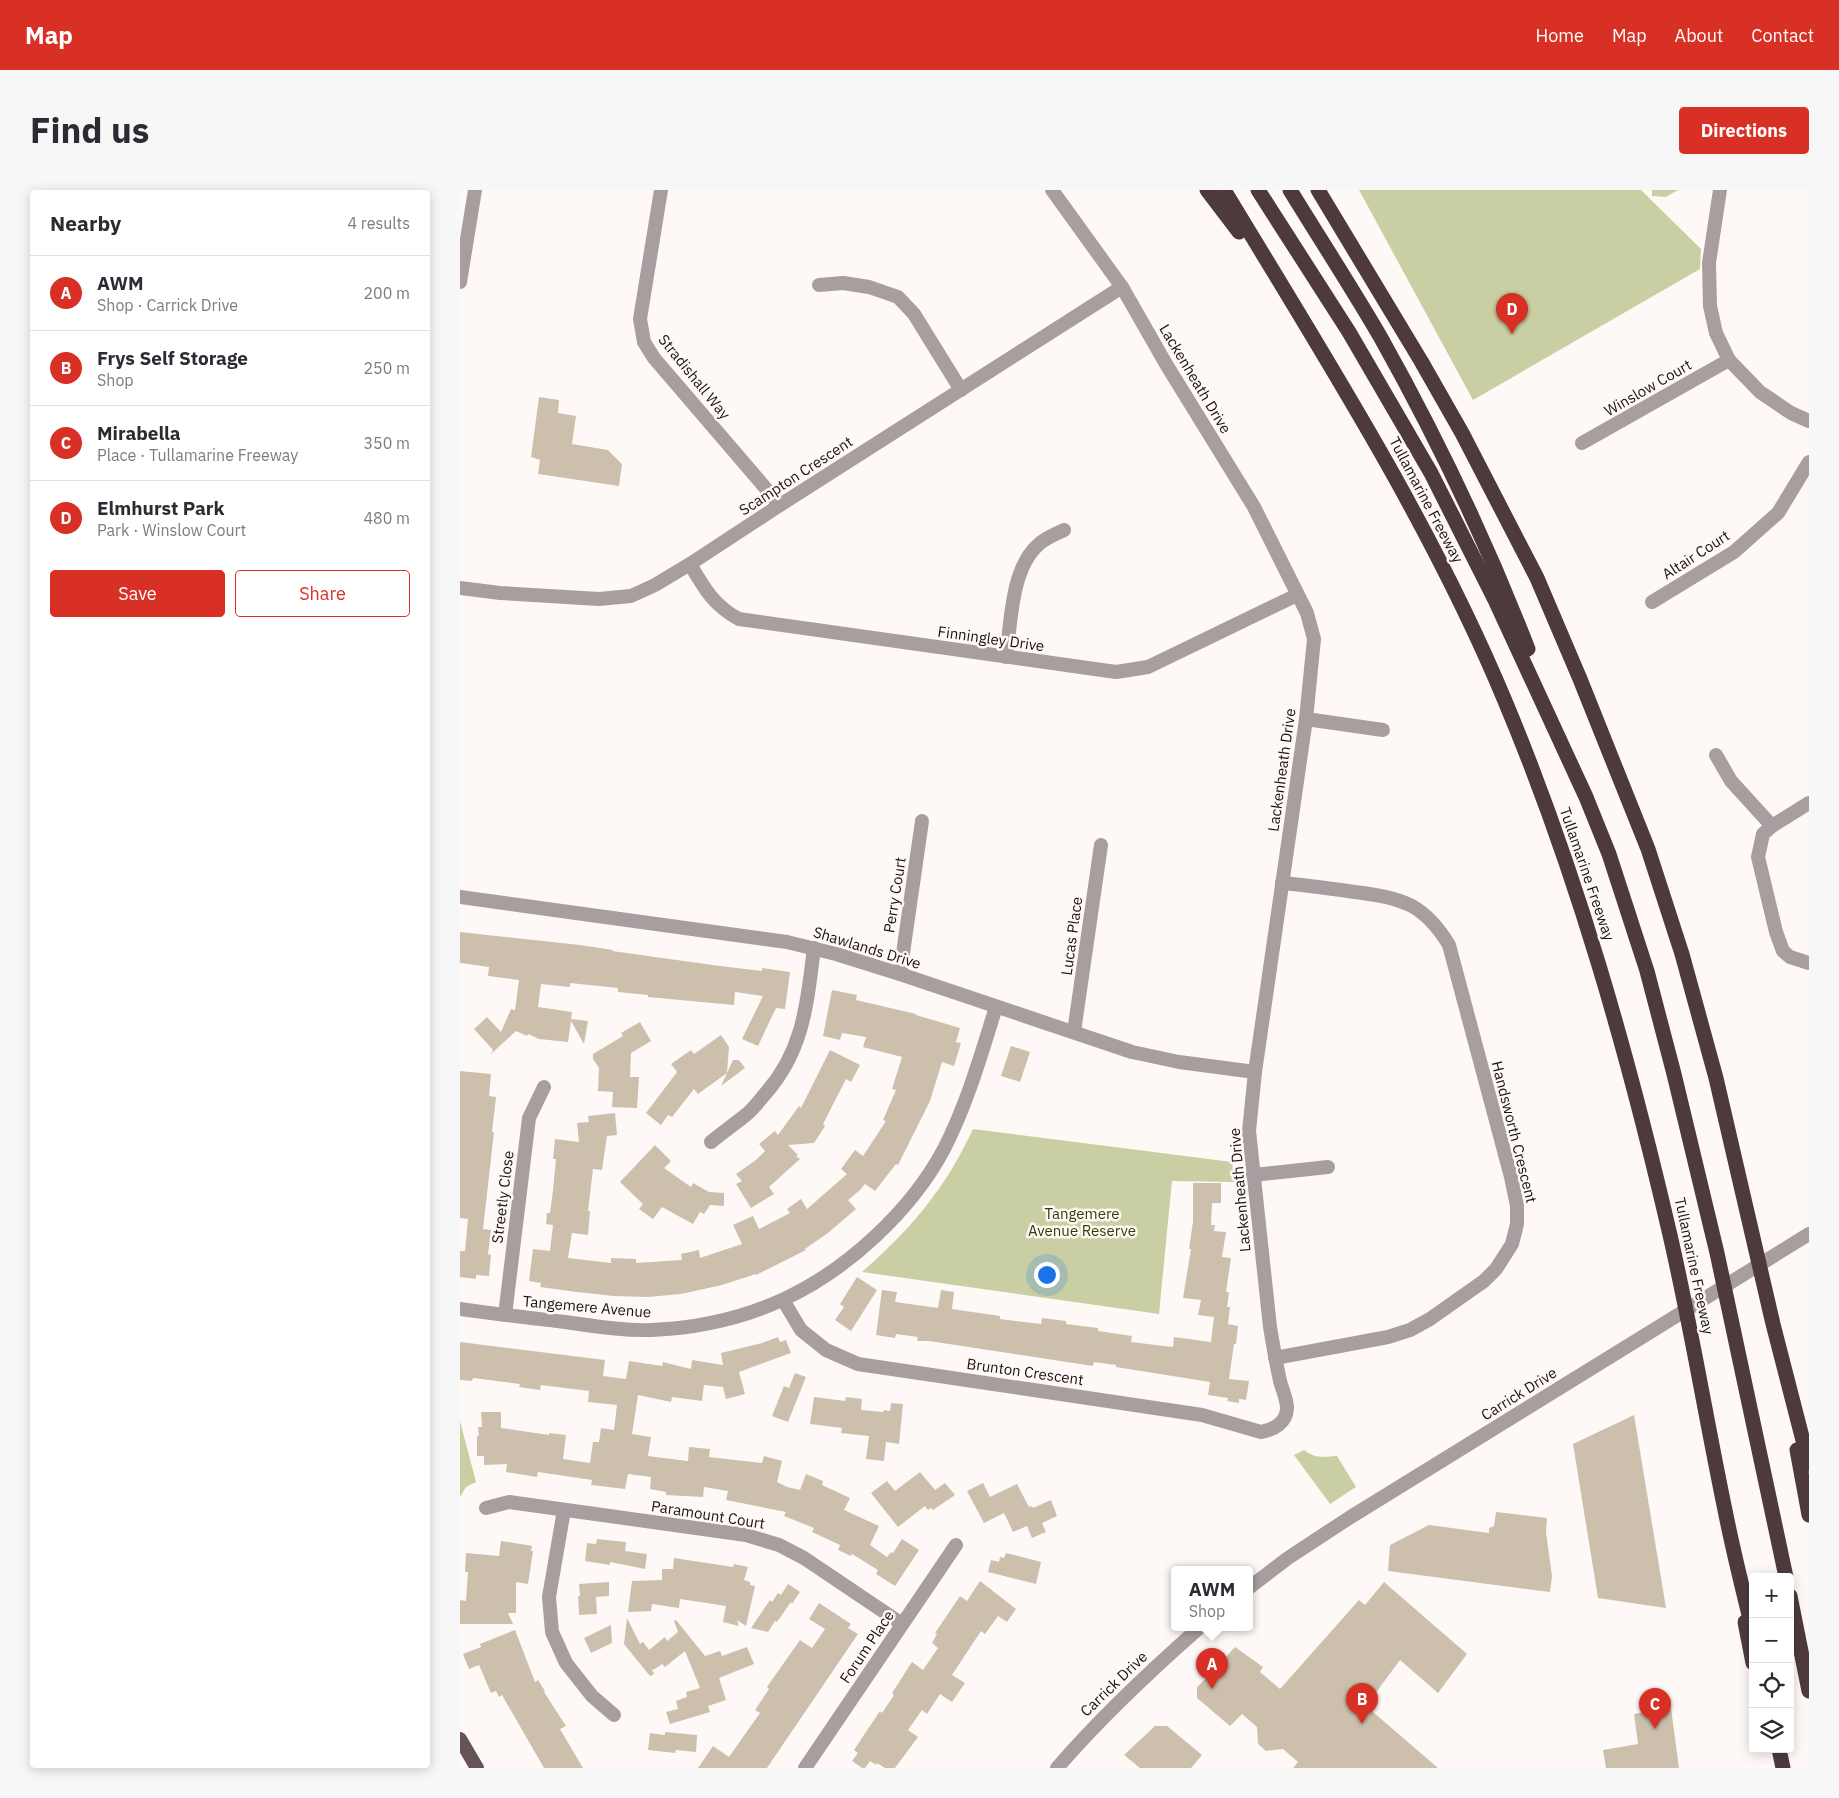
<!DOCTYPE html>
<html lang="en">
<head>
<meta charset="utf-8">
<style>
  :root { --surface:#fff; --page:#f7f7f7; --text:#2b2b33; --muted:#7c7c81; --line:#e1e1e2; --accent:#d93025 }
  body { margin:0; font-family:"IBM Plex Sans",sans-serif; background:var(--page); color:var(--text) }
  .controls { position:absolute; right:15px; bottom:15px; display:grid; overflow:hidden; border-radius:5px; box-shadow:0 2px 12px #0003 }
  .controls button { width:45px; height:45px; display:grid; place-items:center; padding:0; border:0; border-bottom:1px solid var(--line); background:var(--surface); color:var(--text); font:25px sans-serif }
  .you { position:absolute; left:586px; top:1084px; width:18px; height:18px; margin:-12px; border:4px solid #fff; border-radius:50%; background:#1a73e8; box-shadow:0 0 0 8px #1a73e833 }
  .badge { display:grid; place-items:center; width:32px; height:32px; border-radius:50%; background:var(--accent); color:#fff; font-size:16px; font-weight:700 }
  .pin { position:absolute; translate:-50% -41px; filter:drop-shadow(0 1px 2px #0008) }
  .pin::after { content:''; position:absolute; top:26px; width:18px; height:15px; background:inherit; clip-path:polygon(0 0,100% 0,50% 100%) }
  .popup { position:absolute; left:711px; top:1376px; width:82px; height:65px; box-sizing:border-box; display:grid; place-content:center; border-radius:5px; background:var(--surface); filter:drop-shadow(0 1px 4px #0005); font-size:16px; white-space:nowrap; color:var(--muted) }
  .popup b { font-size:19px; color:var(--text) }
  .popup::after { content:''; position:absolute; left:50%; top:100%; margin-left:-10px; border:10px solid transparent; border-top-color:var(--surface) }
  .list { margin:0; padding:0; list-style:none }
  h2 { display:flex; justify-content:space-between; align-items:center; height:65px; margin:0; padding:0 20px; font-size:21px }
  h2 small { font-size:16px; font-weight:400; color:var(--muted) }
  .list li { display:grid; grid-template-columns:32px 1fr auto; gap:15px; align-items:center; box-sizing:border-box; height:75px; padding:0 20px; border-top:1px solid var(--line) }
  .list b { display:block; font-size:19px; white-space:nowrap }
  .list p { margin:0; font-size:16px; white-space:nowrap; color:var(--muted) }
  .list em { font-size:16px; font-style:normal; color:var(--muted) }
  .actions { display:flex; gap:10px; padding:15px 20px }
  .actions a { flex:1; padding:11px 0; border:1px solid var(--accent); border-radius:5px; text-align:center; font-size:18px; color:var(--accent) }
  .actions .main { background:var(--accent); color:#fff }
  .icon { flex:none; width:28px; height:28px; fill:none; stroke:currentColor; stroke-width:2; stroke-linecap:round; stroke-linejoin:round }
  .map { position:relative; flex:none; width:1349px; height:1578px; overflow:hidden; border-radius:5px }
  header { display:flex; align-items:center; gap:30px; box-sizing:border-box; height:70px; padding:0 25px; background:var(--accent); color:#fff }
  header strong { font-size:24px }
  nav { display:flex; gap:28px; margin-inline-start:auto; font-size:18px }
  .intro { display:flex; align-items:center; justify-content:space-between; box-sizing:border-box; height:120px; padding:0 30px }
  h1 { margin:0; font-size:35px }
  .button { padding:12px 22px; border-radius:5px; background:var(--accent); color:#fff; font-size:18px; font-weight:700 }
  main { display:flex; gap:30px; padding:0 30px }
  aside { flex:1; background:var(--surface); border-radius:5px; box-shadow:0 2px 12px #0003 }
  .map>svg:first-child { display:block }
</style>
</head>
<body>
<header>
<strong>Map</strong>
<nav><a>Home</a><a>Map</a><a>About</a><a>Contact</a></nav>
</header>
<div class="intro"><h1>Find us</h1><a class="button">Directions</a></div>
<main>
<aside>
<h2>Nearby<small>4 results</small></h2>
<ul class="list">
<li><span class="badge">A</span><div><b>AWM</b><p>Shop · Carrick Drive</p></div><em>200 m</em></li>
<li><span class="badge">B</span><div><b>Frys Self Storage</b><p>Shop</p></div><em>250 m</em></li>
<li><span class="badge">C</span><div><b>Mirabella</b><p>Place · Tullamarine Freeway</p></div><em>350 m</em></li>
<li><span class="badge">D</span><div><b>Elmhurst Park</b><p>Park · Winslow Court</p></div><em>480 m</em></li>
</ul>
<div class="actions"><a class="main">Save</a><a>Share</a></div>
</aside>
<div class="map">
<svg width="1349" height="1578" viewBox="0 0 1349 1578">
  <rect width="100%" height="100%" fill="#fef9f7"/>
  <g fill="#c9cfa3">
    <polygon points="899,0 1181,0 1241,59 1240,79 1013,210"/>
    <polygon points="1192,0 1218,0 1206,7 1192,6"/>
    <path d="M 513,939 L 772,972 L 774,992 L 712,991 L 699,1124 L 402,1082 C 452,1038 485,999 513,939 Z"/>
    <polygon points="0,1231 16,1292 6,1297 0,1307"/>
    <path d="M 844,1260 C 856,1269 863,1267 877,1266 L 896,1297 L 870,1314 L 834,1265 Z"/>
  </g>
  <g fill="#ccc0ad">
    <polygon points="79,207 99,210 98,223 116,226 112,254 148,260 162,274 159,296 78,284 80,270 71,267"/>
    <polygon points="0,742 120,755 153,760 152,761 260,776 302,781 302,778 330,782 325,819 316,818 298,856 282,849 303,806 275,802 274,815 188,807 188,805 158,802 158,798 110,793 110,797 81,794 78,817 112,822 111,829 128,831 124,854 111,831 108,852 79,849 68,844 67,846 56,841 31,864 33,860 14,839 27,827 41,842 51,819 55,820 59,790 28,786 29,777 0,773"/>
    <polygon points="372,800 397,805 396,810 456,824 456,825 500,838 496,852 501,853 494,876 482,872 470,911 438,975 436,974 415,1001 405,994 400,1000 388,1010 396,1019 368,1043 345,1059 346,1060 296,1085 296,1084 262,1095 221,1104 188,1107 153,1106 117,1102 80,1097 81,1093 69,1091 73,1059 90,1061 93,1035 86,1034 87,1023 90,1023 93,1000 96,969 93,969 95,949 119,952 117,933 129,932 128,926 155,923 157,945 147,946 142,980 133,979 128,1021 130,1021 128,1045 112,1043 108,1068 151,1073 151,1068 176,1069 176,1073 222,1070 221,1064 239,1060 240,1068 282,1054 273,1035 293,1026 299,1039 330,1023 327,1019 341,1009 347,1019 387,984 381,979 395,960 403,966 426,931 423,930 436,900 432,899 442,867 403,857 406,847 382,843 380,850 363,846"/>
    <polygon points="180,832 191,851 171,863 170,887 179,887 177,918 152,917 153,902 138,901 139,878 133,869 133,864 163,846 161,843"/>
    <polygon points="261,845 269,857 267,883 273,870 279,870 285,878 261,896 267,883 238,904 234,899 212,927 208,925 201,935 186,923 217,882 211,874 231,860 234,864"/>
    <polygon points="551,856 570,862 560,892 541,886"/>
    <polygon points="370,860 400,875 391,892 386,889 363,934 365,936 354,953 328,955 338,965 336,966 340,969 309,997 314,1004 291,1018 276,994 282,991 276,984 296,970 305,961 299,954 315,941 318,945 339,916 341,918"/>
    <polygon points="0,881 31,884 29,906 36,907 32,942 34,942 23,1039 31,1040 28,1064 31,1065 29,1086 16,1085 16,1089 0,1087 0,1061 5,1061 8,1029 0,1028"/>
    <polygon points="195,955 211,971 204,978 231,997 233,993 249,1002 264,1003 264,1016 250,1015 244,1024 240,1022 233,1034 202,1017 193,1029 179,1019 183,1014 160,992"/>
    <polygon points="733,993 761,993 761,1013 752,1013 751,1035 755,1035 754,1041 766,1042 762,1067 771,1068 766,1102 769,1102 767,1117 770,1117 768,1134 778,1136 776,1154 774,1154 769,1189 789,1191 786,1210 779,1209 779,1213 767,1211 768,1208 748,1205 750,1192 656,1177 656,1175 634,1172 633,1176 469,1151 457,1151 458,1147 436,1144 435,1148 416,1145 422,1100 437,1102 435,1112 478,1118 481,1100 494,1102 492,1119 540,1126 540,1129 581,1134 582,1128 606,1131 606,1134 638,1138 638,1141 672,1146 671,1152 713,1157 714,1147 751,1152 754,1127 738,1125 741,1110 723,1108 731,1059 729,1059 733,1032"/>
    <polygon points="397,1087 417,1100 391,1141 375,1130 384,1117 380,1114"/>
    <polygon points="318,1147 320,1152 326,1150 331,1163 279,1182 285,1204 266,1209 263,1197 244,1195 242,1211 212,1207 211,1212 178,1205 172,1244 191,1247 188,1266 228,1271 229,1257 250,1259 249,1267 302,1273 304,1266 322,1271 317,1292 327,1297 340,1300 346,1284 363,1291 362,1295 390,1308 384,1320 419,1336 410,1355 427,1367 431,1362 433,1363 442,1349 459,1360 435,1396 416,1384 418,1380 392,1364 391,1366 378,1360 380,1355 352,1342 354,1338 324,1326 326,1322 266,1310 268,1301 244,1297 243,1307 206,1305 206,1302 190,1299 191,1287 168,1284 165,1299 131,1295 132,1290 78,1282 77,1287 46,1282 47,1274 24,1275 24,1266 17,1266 17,1246 19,1246 18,1237 22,1237 21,1222 41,1222 41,1238 89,1245 89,1243 106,1245 103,1269 130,1273 133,1252 139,1252 141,1238 154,1240 157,1215 128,1212 129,1201 81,1195 80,1200 59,1197 60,1194 13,1188 12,1191 0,1190 0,1152 145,1170 143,1186 166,1189 169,1171 202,1176 203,1172 231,1179 232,1170 263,1175 261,1163 302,1153"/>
    <polygon points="335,1183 346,1187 328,1232 312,1226 324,1196 329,1198"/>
    <polygon points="354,1207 385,1211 386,1207 402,1209 401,1220 423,1222 424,1220 430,1221 431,1213 443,1214 439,1254 426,1252 424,1271 406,1269 409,1246 381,1243 382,1238 350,1234"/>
    <polygon points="1174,1225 1206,1418 1138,1408 1113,1254"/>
    <polygon points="460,1282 475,1300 485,1293 495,1305 473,1320 471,1318 468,1320 465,1316 438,1337 411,1303 427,1291 435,1301"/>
    <polygon points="523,1293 530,1307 557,1294 569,1317 572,1316 573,1318 591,1310 597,1326 582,1333 586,1342 572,1348 567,1336 553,1342 544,1323 524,1333 507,1301"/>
    <polygon points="1036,1322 1087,1328 1086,1342 1092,1386 1090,1402 928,1381 930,1355 969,1335 1029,1343 1029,1338 1034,1336"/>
    <polygon points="137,1349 166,1352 165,1361 187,1364 185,1379 150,1372 150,1375 125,1371 127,1353 136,1354"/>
    <polygon points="41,1351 67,1355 72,1356 71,1361 73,1361 68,1394 56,1392 56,1423 48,1423 53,1434 0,1434 0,1410 6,1411 8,1382 5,1382 6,1363 39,1366"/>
    <polygon points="546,1363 581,1372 576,1394 528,1382 531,1370 539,1372 540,1367 544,1368"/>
    <polygon points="214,1368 273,1377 274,1374 288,1377 284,1390 290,1392 290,1395 295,1396 286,1436 277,1430 279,1436 263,1432 266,1416 220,1409 219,1418 192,1414 191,1421 168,1422 172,1391 202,1390 202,1379 213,1379"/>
    <polygon points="520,1391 556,1419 547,1432 538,1426 525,1444 521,1441 492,1485 505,1493 492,1512 480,1504 467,1524 462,1520 448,1540 458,1547 435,1578 425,1578 417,1573 416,1575 410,1571 405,1578 402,1578 392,1571 398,1563 394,1560 420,1521 422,1523 434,1505 432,1503 452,1472 463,1480 478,1458 472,1453 477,1444 475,1443 500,1406 507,1411"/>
    <polygon points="149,1392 149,1406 136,1407 137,1424 119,1425 118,1406 120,1406 119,1394"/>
    <polygon points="924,1392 1007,1464 978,1503 940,1470 906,1516 978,1578 833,1578 838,1572 823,1559 806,1561 798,1554 797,1537 782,1524 770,1536 737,1508 737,1497 767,1468 766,1467 775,1457 803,1477 800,1482 820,1499 899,1410 905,1415"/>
    <polygon points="328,1394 340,1402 332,1414 331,1412 317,1432 315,1431 308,1442 291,1438 310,1410 312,1412 318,1403 321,1405"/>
    <polygon points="359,1413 391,1434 388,1438 398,1444 307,1578 238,1578 253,1556 269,1567 300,1523 295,1520 309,1499 307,1497 340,1450 352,1458 365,1439 349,1429"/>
    <polygon points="167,1428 180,1454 183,1452 189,1460 205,1447 207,1451 218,1442 214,1431 216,1430 245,1466 260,1461 262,1466 287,1457 294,1474 259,1488 266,1510 248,1516 250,1522 210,1534 206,1522 218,1519 216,1511 227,1507 226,1502 240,1498 225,1461 205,1477 202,1474 193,1480 191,1478 194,1484 190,1486 164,1454"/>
    <polygon points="151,1435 152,1453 131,1463 124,1448"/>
    <polygon points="55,1440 75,1492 78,1490 85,1501 84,1502 106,1536 100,1539 123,1578 84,1578 42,1505 39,1507 36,1501 31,1503 19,1475 9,1479 3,1464 21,1457 20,1454"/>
    <polygon points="1211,1518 1219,1578 1146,1578 1143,1560 1178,1554 1174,1524"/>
    <polygon points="695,1536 707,1536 742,1565 731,1578 680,1578 664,1565"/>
    <polygon points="205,1542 237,1545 236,1562 216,1560 215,1563 188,1560 190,1543 205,1545"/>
  </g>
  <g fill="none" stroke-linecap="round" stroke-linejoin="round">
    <g stroke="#a99e9f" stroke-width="14">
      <polyline points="201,0 180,129 184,152 194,168 320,315"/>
      <polyline points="1260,0 1249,73 1250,116 1256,143 1269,170 1300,202 1331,223 1349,231"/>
      <polyline points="0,92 15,0"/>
      <polyline points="359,95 383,93 409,97 438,107 454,124 501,200"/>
      <polyline points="1122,253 1269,170"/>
      <path d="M 230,374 C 244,398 254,416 279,429 L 656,482 L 688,477 L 837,405"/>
      <polyline points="0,398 40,403 139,409 171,406 195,395 230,374 320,315 662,97"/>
      <polyline points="1192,412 1274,362 1318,323 1349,272"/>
      <path d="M 546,467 C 551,433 551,379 578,355 C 585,348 596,344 604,340"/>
      <polyline points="846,529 923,540"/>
      <polyline points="1256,565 1271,591 1312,636"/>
      <polyline points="1349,613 1312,636 1303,644 1298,667 1316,742 1323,761 1330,767 1349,773"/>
      <polyline points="0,707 327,752 376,764 440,784 672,862 719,872 795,882"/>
      <polyline points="440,784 462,631"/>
      <polyline points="614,842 641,655"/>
      <path d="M 251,952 C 263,942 276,933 287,924 C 294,918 300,910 305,904 C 344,860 347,813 354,758"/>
      <polyline points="793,985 868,977"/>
      <path d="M 323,1110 L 341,1140 L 366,1160 L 398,1174 L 742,1225 L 801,1242 C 814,1240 827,1232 827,1218 C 827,1209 822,1199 820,1191 C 816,1173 813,1155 810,1137 L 789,941 L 795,882 L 846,529 L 854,449 L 847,423 L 794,317 L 706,174 L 662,97 L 592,0"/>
      <path d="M 0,1119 C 35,1124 70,1128 105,1132 C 134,1136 163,1141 192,1140 C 236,1138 283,1128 324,1109 C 387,1080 451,1021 484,959 C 507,914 521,865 536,817"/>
      <polyline points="45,1125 69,928 84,897"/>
      <path d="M 815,1168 L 928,1147 L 950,1140 L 970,1129 L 1024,1091 L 1036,1079 L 1052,1054 L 1057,1034 L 1057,1016 L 1051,987 L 989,755 C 980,740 968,725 952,716 C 932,706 910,704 888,701 C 866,698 844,695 822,693"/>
      <polyline points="26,1318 49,1312 286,1345 319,1355 344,1368 442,1434"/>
      <polyline points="104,1320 89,1407 92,1442 106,1473 132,1506 154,1525"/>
      <polyline points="345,1578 496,1355"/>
    </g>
    <g stroke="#a99e9f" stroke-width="14">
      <polyline points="790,1397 828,1368 889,1328 1349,1044"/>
      <path d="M 597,1578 C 641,1527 689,1482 739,1438"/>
    </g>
    <polyline stroke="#665355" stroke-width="14" points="0,1549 17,1578"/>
    <g stroke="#4e3a3c" stroke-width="15">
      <polyline points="747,0 779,42"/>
      <path d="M 764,0 C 864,166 970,331 1045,511 C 1117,683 1168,864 1210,1045 C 1231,1136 1246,1229 1265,1320 C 1273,1361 1283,1401 1293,1441"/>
      <polyline points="798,0 889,142 971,283 1036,412 1126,607 1149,664 1187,781 1214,884 1257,1063 1326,1387"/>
      <path d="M 830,0 C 860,49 892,98 921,148 C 977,248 1027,353 1068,459"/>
      <polyline points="858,0 961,171 1002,243 1077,388 1120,489 1188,659 1222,764 1256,888 1313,1134 1349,1274"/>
      <polyline points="1337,1260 1349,1325"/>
      <polyline points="1330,1406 1349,1501"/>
      <polyline points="1285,1432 1293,1473"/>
      <polyline points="1319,1559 1323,1578"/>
    </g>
  </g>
  <g text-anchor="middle" stroke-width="5" stroke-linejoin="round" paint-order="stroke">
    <g font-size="15" fill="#1a120e" stroke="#fef9f7">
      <text transform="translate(234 187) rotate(51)" y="5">Stradishall Way</text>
      <text transform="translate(735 189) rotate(59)" y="5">Lackenheath Drive</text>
      <text transform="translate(1188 198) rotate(-30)" y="5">Winslow Court</text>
      <text transform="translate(336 286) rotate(-33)" y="5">Scampton Crescent</text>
      <text transform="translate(966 310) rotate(62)" y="5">Tullamarine Freeway</text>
      <text transform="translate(1236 365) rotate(-33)" y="5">Altair Court</text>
      <text transform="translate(531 449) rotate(8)" y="5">Finningley Drive</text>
      <text transform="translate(822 580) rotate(-82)" y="5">Lackenheath Drive</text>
      <text transform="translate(1127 684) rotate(71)" y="5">Tullamarine Freeway</text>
      <text transform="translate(435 705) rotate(-81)" y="5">Perry Court</text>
      <text transform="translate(612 746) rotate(-82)" y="5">Lucas Place</text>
      <text transform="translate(407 758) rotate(17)" y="5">Shawlands Drive</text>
      <text transform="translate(1054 942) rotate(76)" y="5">Handsworth Crescent</text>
      <text transform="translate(780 1000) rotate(-95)" y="5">Lackenheath Drive</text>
      <text transform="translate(43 1007) rotate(-83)" y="5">Streetly Close</text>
      <text transform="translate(1234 1076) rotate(78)" y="5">Tullamarine Freeway</text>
      <text transform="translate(127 1117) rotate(5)" y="5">Tangemere Avenue</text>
      <text transform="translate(565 1182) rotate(8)" y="5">Brunton Crescent</text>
      <text transform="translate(1059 1204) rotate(-32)" y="5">Carrick Drive</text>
      <text transform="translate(248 1325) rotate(9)" y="5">Paramount Court</text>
      <text transform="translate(407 1457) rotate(-56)" y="5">Forum Place</text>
      <text transform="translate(654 1494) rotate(-44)" y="5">Carrick Drive</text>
    </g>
    <g font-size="15" fill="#373c01" stroke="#fef9f7">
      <text x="622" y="1029">Tangemere<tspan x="622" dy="17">Avenue Reserve</tspan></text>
    </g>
  </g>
</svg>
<div class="controls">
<button>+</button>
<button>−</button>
<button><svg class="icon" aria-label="locate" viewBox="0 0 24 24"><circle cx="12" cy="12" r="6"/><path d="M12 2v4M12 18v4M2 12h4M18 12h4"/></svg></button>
<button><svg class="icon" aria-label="layers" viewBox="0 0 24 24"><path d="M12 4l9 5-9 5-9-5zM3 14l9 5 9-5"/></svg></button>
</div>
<div class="you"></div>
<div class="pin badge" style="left:752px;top:1499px">A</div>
<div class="popup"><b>AWM</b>Shop</div>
<div class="pin badge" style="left:902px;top:1534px">B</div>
<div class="pin badge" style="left:1195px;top:1539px">C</div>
<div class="pin badge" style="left:1052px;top:144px">D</div>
</div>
</main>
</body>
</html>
